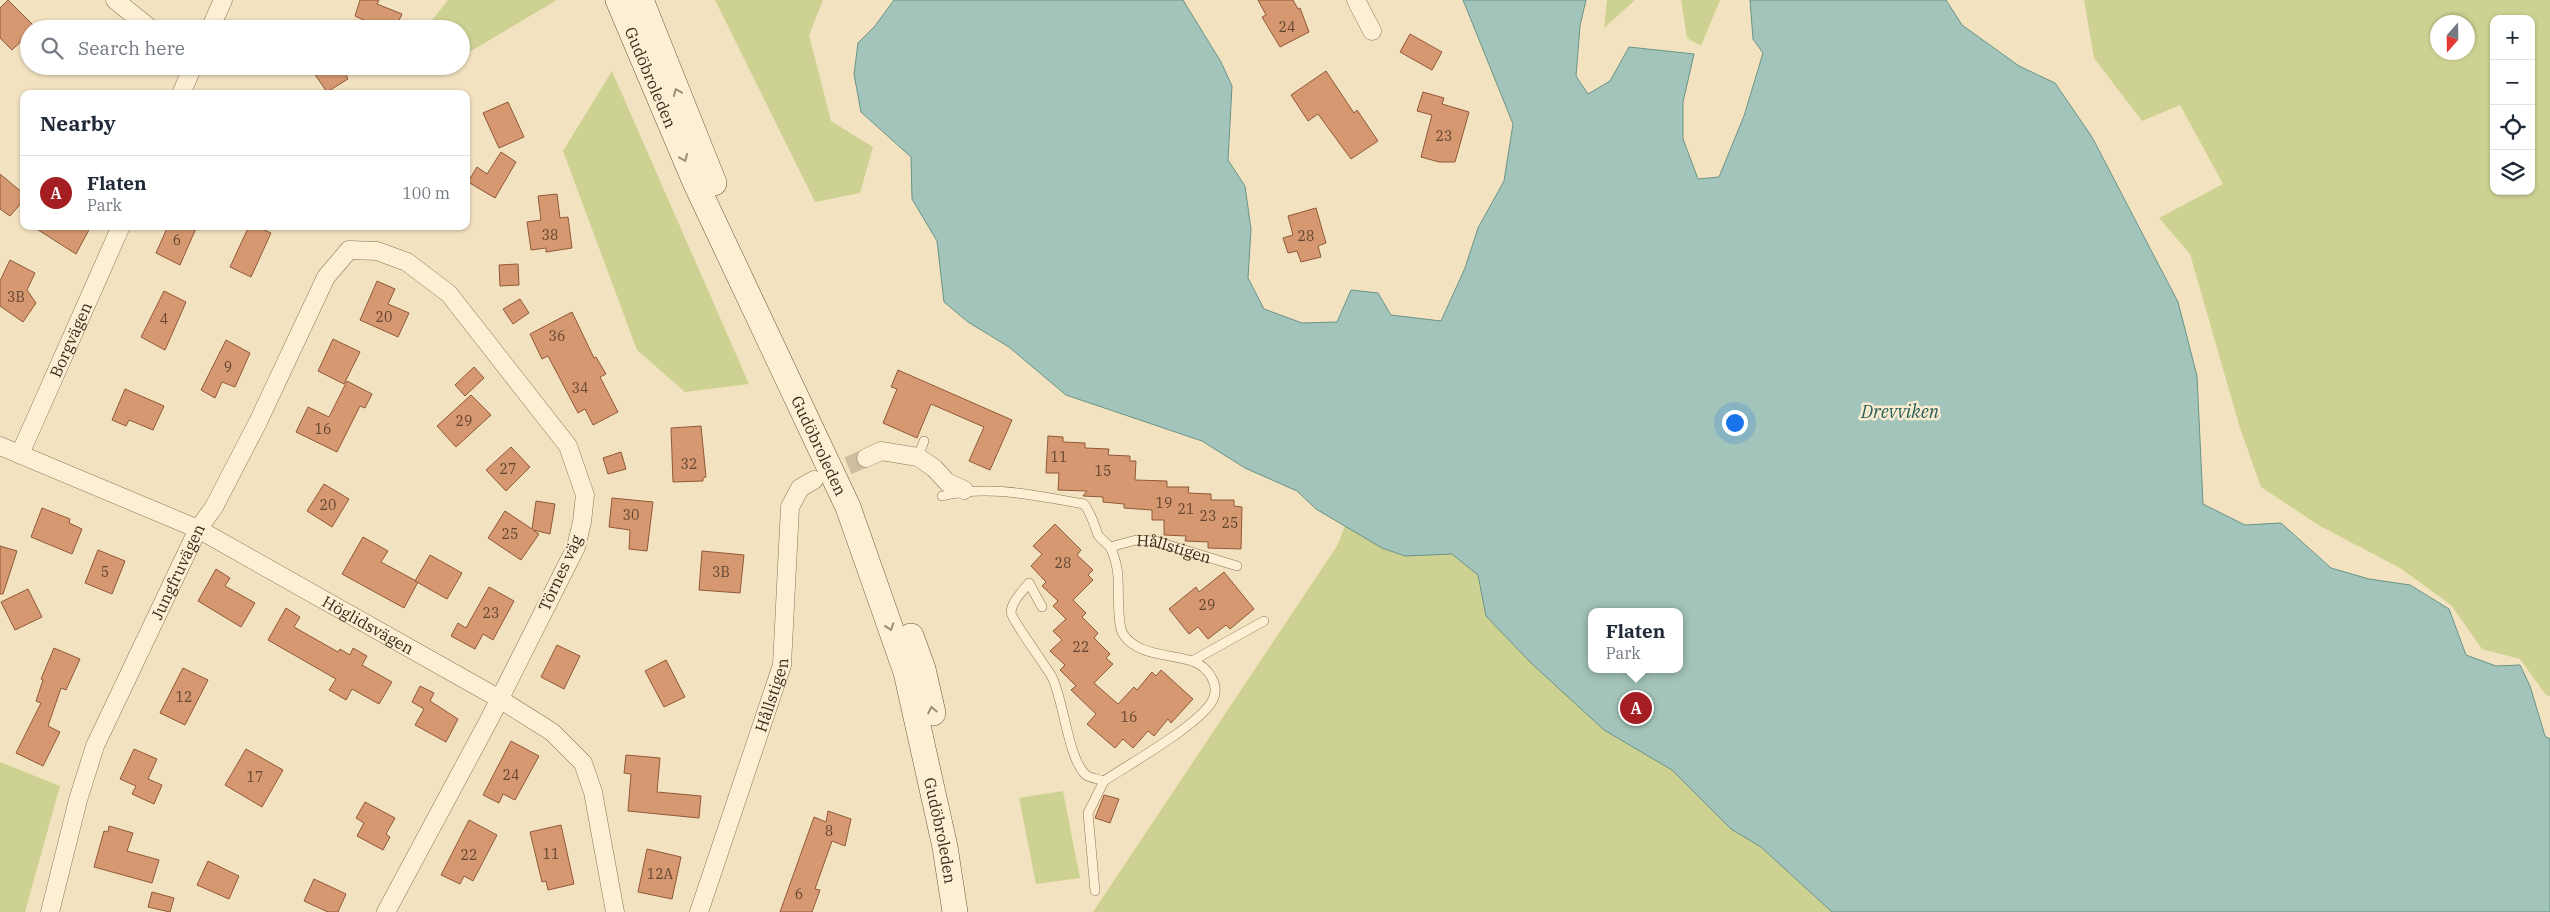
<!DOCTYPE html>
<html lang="en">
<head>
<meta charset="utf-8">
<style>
  :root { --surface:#fff; --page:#f2f2f3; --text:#1f2937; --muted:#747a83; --line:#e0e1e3; --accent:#a51e22 }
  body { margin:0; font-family:"IBM Plex Serif",serif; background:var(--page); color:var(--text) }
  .controls { position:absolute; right:15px; top:15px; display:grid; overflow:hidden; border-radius:10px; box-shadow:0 1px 4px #0004 }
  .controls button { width:45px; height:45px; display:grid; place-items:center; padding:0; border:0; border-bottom:1px solid var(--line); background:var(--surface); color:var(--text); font:25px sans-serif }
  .compass { position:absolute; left:2430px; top:15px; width:45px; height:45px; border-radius:50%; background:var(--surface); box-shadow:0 1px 4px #0004; rotate:200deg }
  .you { position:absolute; left:1734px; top:422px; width:18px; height:18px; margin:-12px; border:4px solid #fff; border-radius:50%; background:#1a73e8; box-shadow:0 0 0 8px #1a73e833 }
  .badge { display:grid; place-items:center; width:32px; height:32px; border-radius:50%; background:var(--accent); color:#fff; font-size:16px; font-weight:700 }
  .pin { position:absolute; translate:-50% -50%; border:2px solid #fff; box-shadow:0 1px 5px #0006 }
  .popup { position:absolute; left:1588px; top:608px; width:95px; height:65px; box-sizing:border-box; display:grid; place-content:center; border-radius:10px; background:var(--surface); filter:drop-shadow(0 1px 4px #0005); font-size:16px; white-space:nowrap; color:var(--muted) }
  .popup b { font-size:19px; color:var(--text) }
  .popup::after { content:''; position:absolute; left:50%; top:100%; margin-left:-10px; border:10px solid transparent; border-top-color:var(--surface) }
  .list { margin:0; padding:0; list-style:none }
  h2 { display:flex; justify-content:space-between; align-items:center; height:65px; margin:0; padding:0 20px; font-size:21px }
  h2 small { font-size:16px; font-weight:400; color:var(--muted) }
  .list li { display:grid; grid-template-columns:32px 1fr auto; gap:15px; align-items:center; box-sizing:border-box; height:75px; padding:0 20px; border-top:1px solid var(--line) }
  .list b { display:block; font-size:19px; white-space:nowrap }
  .list p { margin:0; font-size:16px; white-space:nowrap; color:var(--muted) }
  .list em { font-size:16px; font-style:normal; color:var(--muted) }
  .icon { flex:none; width:28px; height:28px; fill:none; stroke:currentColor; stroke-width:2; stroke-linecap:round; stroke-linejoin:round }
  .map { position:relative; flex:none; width:2550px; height:912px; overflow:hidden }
  .search { position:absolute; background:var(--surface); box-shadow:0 1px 4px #0004; left:20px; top:20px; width:450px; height:55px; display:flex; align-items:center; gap:12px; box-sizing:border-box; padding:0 18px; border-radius:28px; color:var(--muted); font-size:19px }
  .panel { position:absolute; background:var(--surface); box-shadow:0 1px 4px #0004; left:20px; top:90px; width:450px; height:140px; border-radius:10px }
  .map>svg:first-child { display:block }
</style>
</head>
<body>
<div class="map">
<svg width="2550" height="912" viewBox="0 0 2550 912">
  <rect width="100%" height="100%" fill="#f3e2c0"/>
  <g fill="#cdd292" fill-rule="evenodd">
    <polygon points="448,0 557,0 461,57 461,29 425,29"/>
    <polygon points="715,0 823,0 809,35 831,121 873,147 860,193 815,202"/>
    <polygon points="1607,0 1635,0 1604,28"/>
    <polygon points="1681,0 1720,0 1701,46 1687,38"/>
    <path d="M 2084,0 L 2550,0 L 2550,696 L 2546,695 L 2520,659 L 2482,649 L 2451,605 L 2400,568 L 2320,526 L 2261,487 L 2240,428 L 2190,254 L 2159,218 L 2223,184 L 2180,105 L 2142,121 L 2094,58 ZM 2494,19 L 2531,19 L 2531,191 L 2494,191 ZM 2468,22 L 2468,52 L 2438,52 L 2438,22 Z"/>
    <polygon points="612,71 749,384 685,392 637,350 563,151"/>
    <path d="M 1390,413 L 2258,912 L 1093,912 L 1337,546 ZM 1592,612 L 1680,612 L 1680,669 L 1592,669 Z"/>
    <polygon points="0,762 60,786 25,912 0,912"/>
    <polygon points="1063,791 1080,878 1036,884 1019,798"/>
  </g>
  <path fill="#a3c4ba" stroke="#699488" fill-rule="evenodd" d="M 894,0 L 1183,0 L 1221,62 L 1232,86 L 1228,160 L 1245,186 L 1251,229 L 1248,278 L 1264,309 L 1302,323 L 1337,322 L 1351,290 L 1378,293 L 1391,315 L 1441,321 L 1465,268 L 1478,228 L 1504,181 L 1513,124 L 1463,0 L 1586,0 L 1580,26 L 1576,76 L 1588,94 L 1610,81 L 1629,47 L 1694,54 L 1683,102 L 1683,139 L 1698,179 L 1719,177 L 1744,116 L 1763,53 L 1753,39 L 1750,0 L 1946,0 L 1962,25 L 2019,66 L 2055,83 L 2092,137 L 2178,302 L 2197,376 L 2203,504 L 2245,525 L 2281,523 L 2331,568 L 2369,579 L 2410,585 L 2449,609 L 2466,655 L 2496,666 L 2520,665 L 2530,686 L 2545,736 L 2550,739 L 2550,912 L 1832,912 L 1761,847 L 1731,829 L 1672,770 L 1604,730 L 1530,662 L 1486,616 L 1478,575 L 1452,554 L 1405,556 L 1382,548 L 1316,509 L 1297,491 L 1245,468 L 1202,441 L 1066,395 L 1009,347 L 968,322 L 944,302 L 937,241 L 912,199 L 911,157 L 861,112 L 854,74 L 858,43 L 875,26 ZM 1592,612 L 1680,612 L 1680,669 L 1592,669 Z"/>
  <g fill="#d69871" stroke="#905938">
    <polygon points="8,0 35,27 29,29 29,34 12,50 0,38 0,8"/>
    <polygon points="360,0 379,0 377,4 402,14 395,29 383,29 355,16"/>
    <polygon points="1258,0 1293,0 1298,9 1300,8 1309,32 1280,47 1262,17 1266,15"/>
    <polygon points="1410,34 1442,52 1432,70 1400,52"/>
    <polygon points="309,66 342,66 348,79 327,92"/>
    <polygon points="1326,71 1354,113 1357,110 1378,141 1351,159 1318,114 1308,121 1291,95"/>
    <polygon points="1423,92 1444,98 1442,104 1469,112 1455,162 1439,162 1421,157 1432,115 1417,111"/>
    <polygon points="508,102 524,137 499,148 483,113"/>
    <polygon points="501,152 516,162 495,198 468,182 477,167 487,174"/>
    <polygon points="0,174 24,194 24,200 10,216 0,209"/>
    <polygon points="557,194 560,218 568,217 572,248 546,252 546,248 531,250 527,222 541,220 538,196"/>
    <polygon points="1316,208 1326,243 1318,246 1321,257 1301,262 1297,251 1288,253 1283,238 1293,235 1288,216"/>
    <polygon points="32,226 91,226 76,254"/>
    <polygon points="168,226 197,226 180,265 156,253"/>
    <polygon points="249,226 256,226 271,233 251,277 230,267"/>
    <polygon points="10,260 35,273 27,290 36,303 23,322 0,306 0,281"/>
    <polygon points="518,264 519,285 500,286 499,265"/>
    <polygon points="377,281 395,289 388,304 409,313 398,337 360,320"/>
    <polygon points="164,291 186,302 165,350 141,337"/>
    <polygon points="520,299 529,313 513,324 503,309"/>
    <polygon points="572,312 594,358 596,357 606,374 600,377 618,412 593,425 585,409 578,413 548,356 542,359 530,334"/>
    <polygon points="333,339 360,352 344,384 318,371"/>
    <polygon points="226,340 250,353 235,387 222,382 215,398 201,390"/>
    <polygon points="474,367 484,378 465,396 455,385"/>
    <polygon points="898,370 1012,420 990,470 969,461 984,427 931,404 917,438 883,423 897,389 891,387"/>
    <polygon points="347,381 372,394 365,408 360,406 337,452 296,432 308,407 329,417"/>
    <polygon points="125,389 164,406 153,430 129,420 126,426 112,420"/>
    <polygon points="471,395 491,415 456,447 437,426"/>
    <polygon points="701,426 706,477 703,478 703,481 673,482 671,428"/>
    <polygon points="1048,436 1063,437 1063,442 1085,443 1085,448 1109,449 1108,455 1130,456 1130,461 1136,461 1135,480 1167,481 1167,487 1189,487 1188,493 1211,494 1211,500 1234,500 1234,506 1242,507 1241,549 1208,548 1208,542 1185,541 1186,536 1164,535 1164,520 1152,520 1152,510 1124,508 1124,504 1103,502 1103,497 1083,496 1087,491 1058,490 1059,473 1046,473"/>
    <polygon points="511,447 530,467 506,491 486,470"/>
    <polygon points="621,452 626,469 608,474 603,458"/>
    <polygon points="324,484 349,499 332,527 307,511"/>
    <polygon points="612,498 653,502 647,551 629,549 630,530 609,527"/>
    <polygon points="536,501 555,504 550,534 533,530 539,534 521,560 488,538 505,511 532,529"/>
    <polygon points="42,508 70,519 69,523 82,529 72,554 31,537"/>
    <polygon points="1055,524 1081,550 1077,555 1093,570 1088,575 1093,580 1073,600 1086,613 1082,617 1098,633 1094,638 1110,654 1106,658 1113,664 1094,683 1118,704 1134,687 1137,690 1152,672 1156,676 1161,670 1193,699 1171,723 1168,719 1154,736 1148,731 1133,748 1123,739 1115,748 1087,724 1096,714 1071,690 1076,686 1060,670 1065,665 1050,651 1062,640 1053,631 1066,619 1053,606 1058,601 1042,586 1046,582 1031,566 1042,554 1033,546"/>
    <polygon points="363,537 388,551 381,562 418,582 404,608 342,574"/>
    <polygon points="0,546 17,551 3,594 0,594"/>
    <polygon points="98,550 125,561 112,594 85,583"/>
    <polygon points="702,551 744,555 740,593 699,590"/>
    <polygon points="430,555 462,573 447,599 415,581"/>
    <polygon points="216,569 230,578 225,586 255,603 241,627 198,601"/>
    <polygon points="1224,572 1254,609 1230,629 1226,625 1208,639 1198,627 1189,634 1169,609 1196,587 1199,592"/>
    <polygon points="489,587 514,601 493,640 483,634 475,649 451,636 458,623 466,628"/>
    <polygon points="28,589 42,617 15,630 1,602"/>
    <polygon points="286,608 300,617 294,627 338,652 340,649 350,655 353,648 367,656 362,665 392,682 379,704 352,689 346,700 329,690 336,679 268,640"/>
    <polygon points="557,645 580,656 564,689 541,677"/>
    <polygon points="54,648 80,659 66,690 61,688 48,726 60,732 43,766 16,753 41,703 36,701 43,680 41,679"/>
    <polygon points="666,660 685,697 664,707 645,671"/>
    <polygon points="183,668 208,680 185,725 160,713"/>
    <polygon points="420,686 434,693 430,701 458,719 446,742 415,725 424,709 412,702"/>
    <polygon points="511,741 539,756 515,800 503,794 499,803 483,795"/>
    <polygon points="134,749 157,759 148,779 162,785 154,804 132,794 136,786 120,779"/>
    <polygon points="246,749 283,770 262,807 225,785"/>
    <polygon points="626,755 660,758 657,792 701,796 699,818 628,811 631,774 624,773"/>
    <polygon points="1104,795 1119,799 1110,823 1095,818"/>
    <polygon points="365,802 395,818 386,834 390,837 383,850 357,836 364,823 356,818"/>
    <polygon points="828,811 851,819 845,846 832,841 815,889 820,890 812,912 780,912 814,817 826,822"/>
    <polygon points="469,820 497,835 473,881 464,876 460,884 441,875"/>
    <polygon points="561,825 574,884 548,890 546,881 542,882 530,832"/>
    <polygon points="109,826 133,833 127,851 159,860 152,883 94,867 104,831 108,832"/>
    <polygon points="647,849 681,857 672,899 638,892"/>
    <polygon points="208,861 239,876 229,899 197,885"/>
    <polygon points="314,879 346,894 338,912 328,912 304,901"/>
    <polygon points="152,892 174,898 170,912 148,907"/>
  </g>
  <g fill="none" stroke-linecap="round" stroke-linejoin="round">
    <polyline stroke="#cebd9f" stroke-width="18" stroke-dasharray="18 9" stroke-linecap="butt" points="823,476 866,458"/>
    <defs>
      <g id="lane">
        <polyline points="918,457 924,441"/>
        <path d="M 942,496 C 990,484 1036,496 1084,504 C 1091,513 1094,524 1098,535 C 1101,539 1105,542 1109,546 C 1114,552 1118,570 1118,578 C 1119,591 1117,624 1123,634 C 1137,656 1171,654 1192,661 C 1209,667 1222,687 1211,703 C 1194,728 1131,763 1104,781 C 1099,779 1090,778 1086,775 C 1068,759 1064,701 1052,677 C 1046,666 1011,619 1011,612 C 1012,601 1022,592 1029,583 L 1042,607"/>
        <path id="s1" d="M 1110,547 L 1136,540 L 1155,541 L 1237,566"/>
        <polyline points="1192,661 1264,621"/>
        <polyline points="1095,891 1088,813 1104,781"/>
      </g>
      <g id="street">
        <polyline points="115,0 151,29"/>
        <polyline points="1356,0 1372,31"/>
        <polyline points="210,29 223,0"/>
        <polyline points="181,94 193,66"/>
        <path id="s2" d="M 0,446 L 198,529 L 498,698 L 552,732 L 583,763 L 593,792 L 615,912"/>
        <path id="s3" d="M 20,454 L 121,226"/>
        <polyline points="866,458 881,451 918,457 934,468 947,482 964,490"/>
        <path id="s4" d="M 50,912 L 78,800 L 95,746 L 198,529 L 214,507 L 258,422 L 326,277 L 349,250 L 377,251 L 407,262 L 449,294 L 568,446 L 585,495 L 582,522 L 576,547 L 489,720 L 386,912"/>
        <path id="s5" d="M 699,912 L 782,665 L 790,507 L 800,488 L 814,480"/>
      </g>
      <g id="secondary">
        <path id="s6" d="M 618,0 L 695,182 L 848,507 L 906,672 L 945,847 L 955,912"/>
        <polyline points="641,0 714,183"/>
        <polyline points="911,636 923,669 933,713"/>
      </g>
    </defs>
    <use href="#lane" stroke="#8e7255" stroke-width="10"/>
    <use href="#street" stroke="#8e7255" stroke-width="19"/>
    <use href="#secondary" stroke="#705339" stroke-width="26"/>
    <use href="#lane" stroke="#fdefd4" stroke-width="9"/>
    <use href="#street" stroke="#fdefd4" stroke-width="18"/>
    <use href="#secondary" stroke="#fdefd4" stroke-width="25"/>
  </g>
  <defs><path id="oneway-chevron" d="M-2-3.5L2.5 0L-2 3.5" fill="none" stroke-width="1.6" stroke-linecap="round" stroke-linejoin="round" transform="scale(1.25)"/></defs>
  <g stroke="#9c8c78">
    <use href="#oneway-chevron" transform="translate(677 92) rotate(-112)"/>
    <use href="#oneway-chevron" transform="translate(684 158) rotate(67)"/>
    <use href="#oneway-chevron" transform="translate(890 627) rotate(71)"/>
    <use href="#oneway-chevron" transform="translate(932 710) rotate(-102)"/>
  </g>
  <g text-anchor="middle" stroke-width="5" stroke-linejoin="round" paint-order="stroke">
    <g font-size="14" fill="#624631">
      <text x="1287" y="32">24</text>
      <text x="1444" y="141">23</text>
      <text x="550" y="240">38</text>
      <text x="1306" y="241">28</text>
      <text x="177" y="245">6</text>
      <text x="16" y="302">3B</text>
      <text x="384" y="322">20</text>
      <text x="164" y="324">4</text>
      <text x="557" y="341">36</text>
      <text x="228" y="372">9</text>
      <text x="580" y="393">34</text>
      <text x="464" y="426">29</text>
      <text x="323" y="434">16</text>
      <text x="1059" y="462">11</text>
      <text x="689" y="469">32</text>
      <text x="508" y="474">27</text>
      <text x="1103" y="476">15</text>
      <text x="1164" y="508">19</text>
      <text x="328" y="510">20</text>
      <text x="1186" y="514">21</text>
      <text x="631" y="520">30</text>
      <text x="1208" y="521">23</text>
      <text x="1230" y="528">25</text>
      <text x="510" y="539">25</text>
      <text x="1063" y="568">28</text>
      <text x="105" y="577">5</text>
      <text x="721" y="577">3B</text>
      <text x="1207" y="610">29</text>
      <text x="491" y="618">23</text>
      <text x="1081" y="652">22</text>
      <text x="184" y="702">12</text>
      <text x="1129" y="722">16</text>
      <text x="511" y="780">24</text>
      <text x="255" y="782">17</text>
      <text x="829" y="836">8</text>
      <text x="551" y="859">11</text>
      <text x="469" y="860">22</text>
      <text x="660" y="879">12A</text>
      <text x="799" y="899">6</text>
    </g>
    <g font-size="16" fill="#3c2a1c" stroke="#f9ecd0">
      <text dy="6" stroke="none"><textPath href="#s6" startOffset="84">Gudöbroleden</textPath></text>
      <text dy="6" stroke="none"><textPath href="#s3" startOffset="125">Borgvägen</textPath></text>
      <text dy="6" stroke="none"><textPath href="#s6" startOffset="489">Gudöbroleden</textPath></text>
      <text dy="6" stroke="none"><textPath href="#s1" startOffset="66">Hållstigen</textPath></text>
      <text dy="6" stroke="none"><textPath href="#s4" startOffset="365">Jungfruvägen</textPath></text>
      <text transform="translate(560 573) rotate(-65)" y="6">Törnes väg</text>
      <text dy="6" stroke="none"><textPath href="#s2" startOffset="410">Höglidsvägen</textPath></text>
      <text dy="6" stroke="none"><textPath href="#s5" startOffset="229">Hållstigen</textPath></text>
      <text dy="6" stroke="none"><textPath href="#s6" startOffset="894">Gudöbroleden</textPath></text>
    </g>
    <g font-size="18" font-style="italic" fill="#295e59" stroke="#f9ecd0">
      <text x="1900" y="418">Drevviken</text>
    </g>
  </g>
</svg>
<div class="controls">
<button>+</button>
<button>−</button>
<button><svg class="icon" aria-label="locate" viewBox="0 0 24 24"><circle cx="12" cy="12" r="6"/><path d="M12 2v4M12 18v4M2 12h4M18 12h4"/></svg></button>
<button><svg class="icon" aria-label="layers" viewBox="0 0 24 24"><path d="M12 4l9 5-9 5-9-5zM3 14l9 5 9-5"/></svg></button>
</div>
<svg class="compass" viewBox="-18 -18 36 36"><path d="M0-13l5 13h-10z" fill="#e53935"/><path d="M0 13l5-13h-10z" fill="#747a83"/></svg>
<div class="you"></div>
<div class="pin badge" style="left:1636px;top:708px">A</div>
<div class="popup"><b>Flaten</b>Park</div>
<div class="search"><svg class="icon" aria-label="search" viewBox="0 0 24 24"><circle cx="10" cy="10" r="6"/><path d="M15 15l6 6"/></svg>Search here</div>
<section class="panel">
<h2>Nearby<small></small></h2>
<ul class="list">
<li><span class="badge">A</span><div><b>Flaten</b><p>Park</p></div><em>100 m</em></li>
</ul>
</section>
</div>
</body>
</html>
